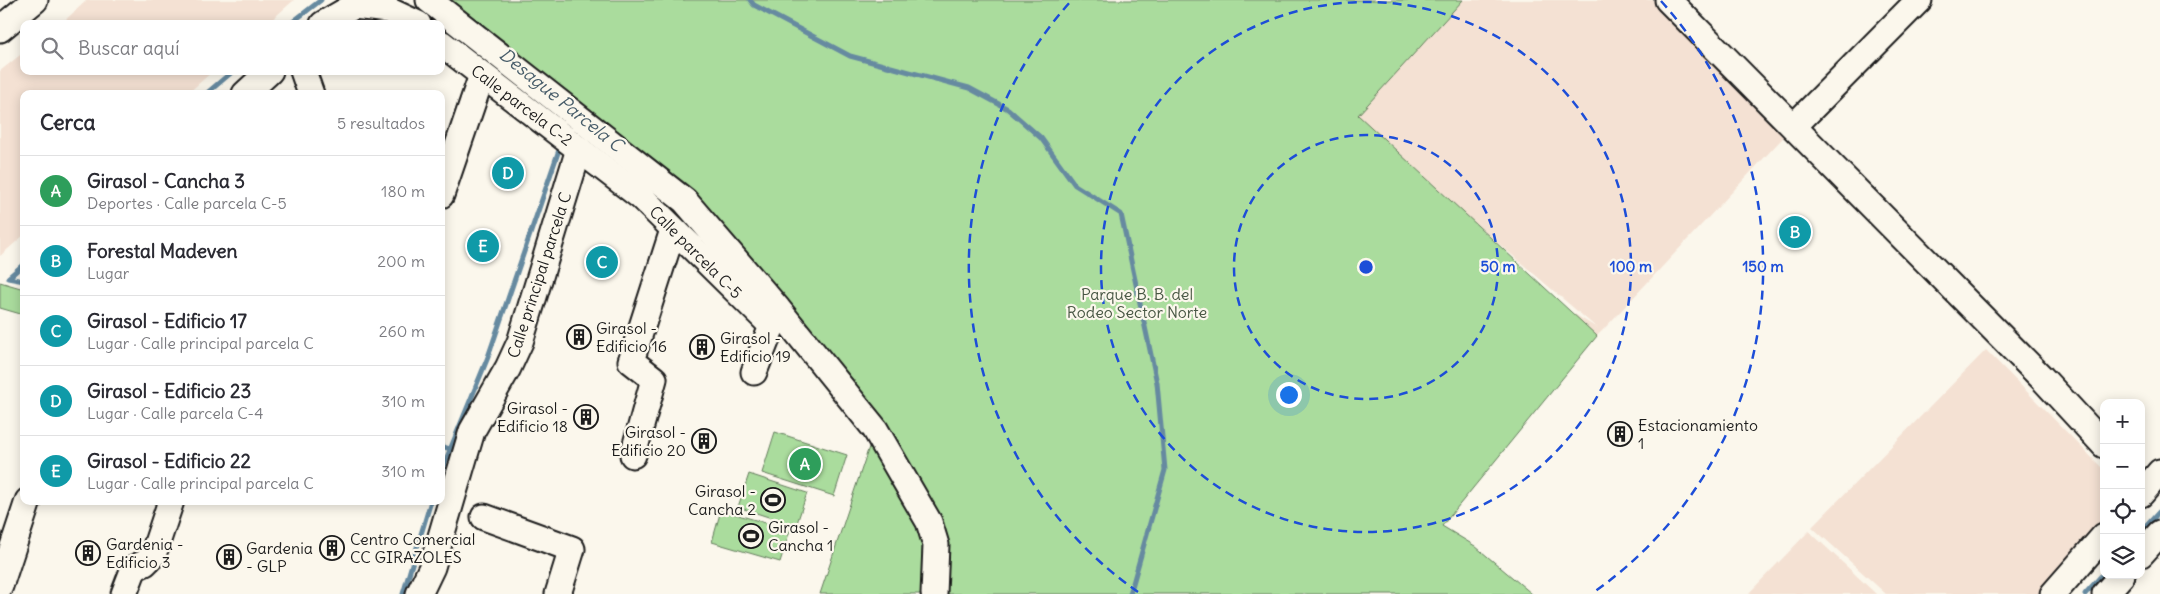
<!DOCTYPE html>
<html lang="es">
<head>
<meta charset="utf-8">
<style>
  :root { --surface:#fff; --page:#f7f7f7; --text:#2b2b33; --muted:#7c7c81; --line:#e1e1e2; --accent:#1a73e8 }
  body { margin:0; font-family:Delius,sans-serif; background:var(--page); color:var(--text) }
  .controls { position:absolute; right:15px; bottom:15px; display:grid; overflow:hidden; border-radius:10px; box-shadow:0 2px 12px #0003 }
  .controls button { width:45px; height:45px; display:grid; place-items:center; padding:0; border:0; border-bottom:1px solid var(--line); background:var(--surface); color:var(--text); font:25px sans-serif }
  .you { position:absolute; left:1288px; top:394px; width:18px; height:18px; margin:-12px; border:4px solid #fff; border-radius:50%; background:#1a73e8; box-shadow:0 0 0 8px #1a73e833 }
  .badge { display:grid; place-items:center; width:32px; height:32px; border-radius:50%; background:var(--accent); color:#fff; font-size:16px; font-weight:700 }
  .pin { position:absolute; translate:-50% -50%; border:2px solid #fff; box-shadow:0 1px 5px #0006 }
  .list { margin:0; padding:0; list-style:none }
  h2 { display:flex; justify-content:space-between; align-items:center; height:65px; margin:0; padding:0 20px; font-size:21px }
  h2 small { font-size:16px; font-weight:400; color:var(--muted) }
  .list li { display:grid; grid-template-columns:32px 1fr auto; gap:15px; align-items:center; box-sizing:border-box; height:70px; padding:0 20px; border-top:1px solid var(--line) }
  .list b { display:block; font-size:19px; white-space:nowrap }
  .list p { margin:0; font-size:16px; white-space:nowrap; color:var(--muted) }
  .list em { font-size:16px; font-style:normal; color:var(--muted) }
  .icon { flex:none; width:28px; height:28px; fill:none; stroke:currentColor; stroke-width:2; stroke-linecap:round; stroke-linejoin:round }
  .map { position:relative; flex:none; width:2160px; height:594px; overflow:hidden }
  .search { position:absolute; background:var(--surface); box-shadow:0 2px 12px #0003; left:20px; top:20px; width:425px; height:55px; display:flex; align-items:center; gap:12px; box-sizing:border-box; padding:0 18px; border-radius:10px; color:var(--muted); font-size:19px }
  .panel { position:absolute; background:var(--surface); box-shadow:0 2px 12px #0003; left:20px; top:90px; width:425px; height:415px; border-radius:10px }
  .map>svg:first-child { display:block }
</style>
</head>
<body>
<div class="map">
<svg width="2160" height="594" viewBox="0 0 2160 594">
  <rect width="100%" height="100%" fill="#fbf7ec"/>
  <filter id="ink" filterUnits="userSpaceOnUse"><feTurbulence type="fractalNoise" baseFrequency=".02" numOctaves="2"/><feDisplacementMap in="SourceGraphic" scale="10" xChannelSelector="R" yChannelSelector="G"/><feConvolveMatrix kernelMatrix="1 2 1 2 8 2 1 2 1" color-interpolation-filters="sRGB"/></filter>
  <g filter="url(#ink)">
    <g fill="#f4e1d3" fill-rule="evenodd">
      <polygon points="87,0 294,0 267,24 61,24"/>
      <path d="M 1063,0 L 1663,0 L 1794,126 L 1602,331 L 1468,460 ZM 1477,225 L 1597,328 L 1563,307 Z"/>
      <polygon points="24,52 24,71 213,71 187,94 24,94 24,235 0,256 0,71"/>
      <polygon points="1986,350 2104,470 2104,520 2040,594 1886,594 1812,527"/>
      <polygon points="1809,531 1876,594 1748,594"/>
    </g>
    <g fill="#aadc9d" stroke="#637c5c">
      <polygon points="429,0 1463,0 1358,115 1597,336 1442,526 1475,546 1532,594 820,594 875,429 671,198"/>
      <polygon points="0,282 24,289 24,315 0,308"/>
      <polygon points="775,432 847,455 834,496 762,473"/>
      <polygon points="749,474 807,493 796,526 738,507"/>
      <polygon points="721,510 790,530 780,562 712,542"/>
    </g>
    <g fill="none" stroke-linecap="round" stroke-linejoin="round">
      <g stroke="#668aa0" stroke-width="5">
        <polyline points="750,0 754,5 850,56 969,88 1008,109 1041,138 1075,185 1121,214 1157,383 1165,470 1130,594"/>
        <polyline points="290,24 321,0"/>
        <polyline points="206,94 233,71"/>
        <polyline points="530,95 547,109"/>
        <polyline points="24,264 8,278 24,281"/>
        <polyline points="441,446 450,449"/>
        <polyline points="441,472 488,357 561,144"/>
        <polyline points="2141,532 2160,511"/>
        <polyline points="403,594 431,501"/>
        <polyline points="2085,594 2104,573"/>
      </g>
      <defs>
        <g id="minor">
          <polyline points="429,0 685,201 778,309 875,429 929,522 936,545 934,594"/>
          <polyline points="1668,0 2042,378 2104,445"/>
          <polyline points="323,24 354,6 388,10 418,24"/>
          <polyline points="0,29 35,0"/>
          <polyline points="441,43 641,197 772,326 754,372"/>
          <polyline points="303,71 311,94"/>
          <polyline points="245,94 270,71"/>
          <polyline points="1794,126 1919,0"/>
          <polyline points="441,195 482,75"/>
          <polyline points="633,455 654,379 631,361 673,230"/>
          <polyline points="2141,494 2160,472"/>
          <polyline points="484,517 572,549 558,594"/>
          <polyline points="2141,554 2160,533"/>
          <polyline points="0,586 28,501"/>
          <polyline points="124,594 134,568 145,563 153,555 171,501"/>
          <polyline points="419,594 432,567 472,431 508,368 520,342 579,149"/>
          <polyline points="2053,594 2104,536"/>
          <polyline points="2105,594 2122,575"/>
        </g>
      </defs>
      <use href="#minor" stroke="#1c1c1c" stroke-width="29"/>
      <use href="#minor" stroke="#fbf7ec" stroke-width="25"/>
    </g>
  </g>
  <g fill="none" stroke="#1d4ed8" stroke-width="2.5" stroke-dasharray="9 6">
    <circle cx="1366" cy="267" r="132"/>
    <circle cx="1366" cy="267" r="265"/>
    <path d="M1138 592A397 397 0 0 1 1071 1M1661 1A397 397 0 0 1 1594 592"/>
  </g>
  <defs>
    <symbol id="building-ring" viewBox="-11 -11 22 22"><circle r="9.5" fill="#fbf7ec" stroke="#1c1c1c" stroke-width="1.5"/><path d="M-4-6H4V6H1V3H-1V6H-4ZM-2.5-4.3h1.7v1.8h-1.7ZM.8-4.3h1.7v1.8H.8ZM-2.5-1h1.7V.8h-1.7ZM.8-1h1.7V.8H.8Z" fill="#1c1c1c"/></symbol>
    <symbol id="stadium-ring" viewBox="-11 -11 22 22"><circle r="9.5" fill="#fbf7ec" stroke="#1c1c1c" stroke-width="1.5"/><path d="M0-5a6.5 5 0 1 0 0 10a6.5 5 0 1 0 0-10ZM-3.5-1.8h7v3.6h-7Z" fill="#1c1c1c"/></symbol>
  </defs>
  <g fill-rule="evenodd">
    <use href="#building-ring" x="565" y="323" width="28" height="28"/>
    <use href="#building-ring" x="688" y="333" width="28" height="28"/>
    <use href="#building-ring" x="572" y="403" width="28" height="28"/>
    <use href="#building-ring" x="1606" y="420" width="28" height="28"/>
    <use href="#building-ring" x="690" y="427" width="28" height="28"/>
    <use href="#stadium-ring" x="759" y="486" width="28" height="28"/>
    <use href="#stadium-ring" x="737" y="522" width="28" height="28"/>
    <use href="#building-ring" x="318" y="534" width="28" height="28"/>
    <use href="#building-ring" x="74" y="539" width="28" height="28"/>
    <use href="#building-ring" x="215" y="543" width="28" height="28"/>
  </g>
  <g text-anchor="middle" stroke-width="4.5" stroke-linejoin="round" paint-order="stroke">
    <g font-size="16" fill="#1c1c1c" stroke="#fbf7ec">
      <text transform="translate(522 105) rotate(37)" y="6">Calle parcela C-2</text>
      <text transform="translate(696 252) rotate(45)" y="6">Calle parcela C-5</text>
      <text transform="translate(539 275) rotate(-72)" y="6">Calle principal parcela C</text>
    </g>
    <g font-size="16" fill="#475643" stroke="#fbf7ec">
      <text x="1137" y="300">Parque B. B. del<tspan x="1137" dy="18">Rodeo Sector Norte</tspan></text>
    </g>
    <g font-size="16" fill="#1c1c1c" stroke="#fbf7ec" text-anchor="start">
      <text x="596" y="334">Girasol -<tspan x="596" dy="18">Edificio 16</tspan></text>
      <text x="720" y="344">Girasol -<tspan x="720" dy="18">Edificio 19</tspan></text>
      <text x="568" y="414" text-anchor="end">Girasol -<tspan x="568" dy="18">Edificio 18</tspan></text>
      <text x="1638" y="431">Estacionamiento<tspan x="1638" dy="18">1</tspan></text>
      <text x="686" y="438" text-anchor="end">Girasol -<tspan x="686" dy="18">Edificio 20</tspan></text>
      <text x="756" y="497" text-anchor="end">Girasol -<tspan x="756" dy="18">Cancha 2</tspan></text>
      <text x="768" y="533">Girasol -<tspan x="768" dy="18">Cancha 1</tspan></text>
      <text x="350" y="545">Centro Comercial<tspan x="350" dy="18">CC GIRAZOLES</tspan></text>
      <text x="106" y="550">Gardenia -<tspan x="106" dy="18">Edificio 3</tspan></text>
      <text x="246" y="554">Gardenia<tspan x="246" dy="18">- GLP</tspan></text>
    </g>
    <g font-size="18" font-style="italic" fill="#475c69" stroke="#fbf7ec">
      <text transform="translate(561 100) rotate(39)" y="6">Desague Parcela C</text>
    </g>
  </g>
  <circle cx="1366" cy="267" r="8" fill="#1d4ed8" stroke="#fbf7ec" stroke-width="2.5"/>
  <g font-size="15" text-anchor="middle" font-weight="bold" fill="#1d4ed8" stroke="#fbf7ec" stroke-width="4.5" stroke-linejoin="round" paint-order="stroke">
    <text x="1498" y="272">50 m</text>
    <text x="1631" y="272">100 m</text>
    <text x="1763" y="272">150 m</text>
  </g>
</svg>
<div class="controls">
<button>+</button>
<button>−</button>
<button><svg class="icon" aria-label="locate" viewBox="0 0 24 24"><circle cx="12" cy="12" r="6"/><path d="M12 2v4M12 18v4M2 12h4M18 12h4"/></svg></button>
<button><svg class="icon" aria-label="layers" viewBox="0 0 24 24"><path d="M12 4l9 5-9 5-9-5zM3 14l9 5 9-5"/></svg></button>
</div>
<div class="you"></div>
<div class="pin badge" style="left:805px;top:464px;background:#2e9e5b">A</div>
<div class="pin badge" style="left:1795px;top:232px;background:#0f9aa8">B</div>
<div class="pin badge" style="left:602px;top:262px;background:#0f9aa8">C</div>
<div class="pin badge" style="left:508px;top:173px;background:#0f9aa8">D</div>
<div class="pin badge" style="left:483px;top:246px;background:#0f9aa8">E</div>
<div class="search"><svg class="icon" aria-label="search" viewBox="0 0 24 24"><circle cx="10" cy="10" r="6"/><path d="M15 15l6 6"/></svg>Buscar aquí</div>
<section class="panel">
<h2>Cerca<small>5 resultados</small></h2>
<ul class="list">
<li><span class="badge" style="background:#2e9e5b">A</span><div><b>Girasol - Cancha 3</b><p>Deportes · Calle parcela C-5</p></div><em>180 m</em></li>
<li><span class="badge" style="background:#0f9aa8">B</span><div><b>Forestal Madeven</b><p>Lugar</p></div><em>200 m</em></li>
<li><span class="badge" style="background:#0f9aa8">C</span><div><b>Girasol - Edificio 17</b><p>Lugar · Calle principal parcela C</p></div><em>260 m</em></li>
<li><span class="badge" style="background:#0f9aa8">D</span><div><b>Girasol - Edificio 23</b><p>Lugar · Calle parcela C-4</p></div><em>310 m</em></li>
<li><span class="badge" style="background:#0f9aa8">E</span><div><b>Girasol - Edificio 22</b><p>Lugar · Calle principal parcela C</p></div><em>310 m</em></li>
</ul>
</section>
</div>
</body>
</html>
